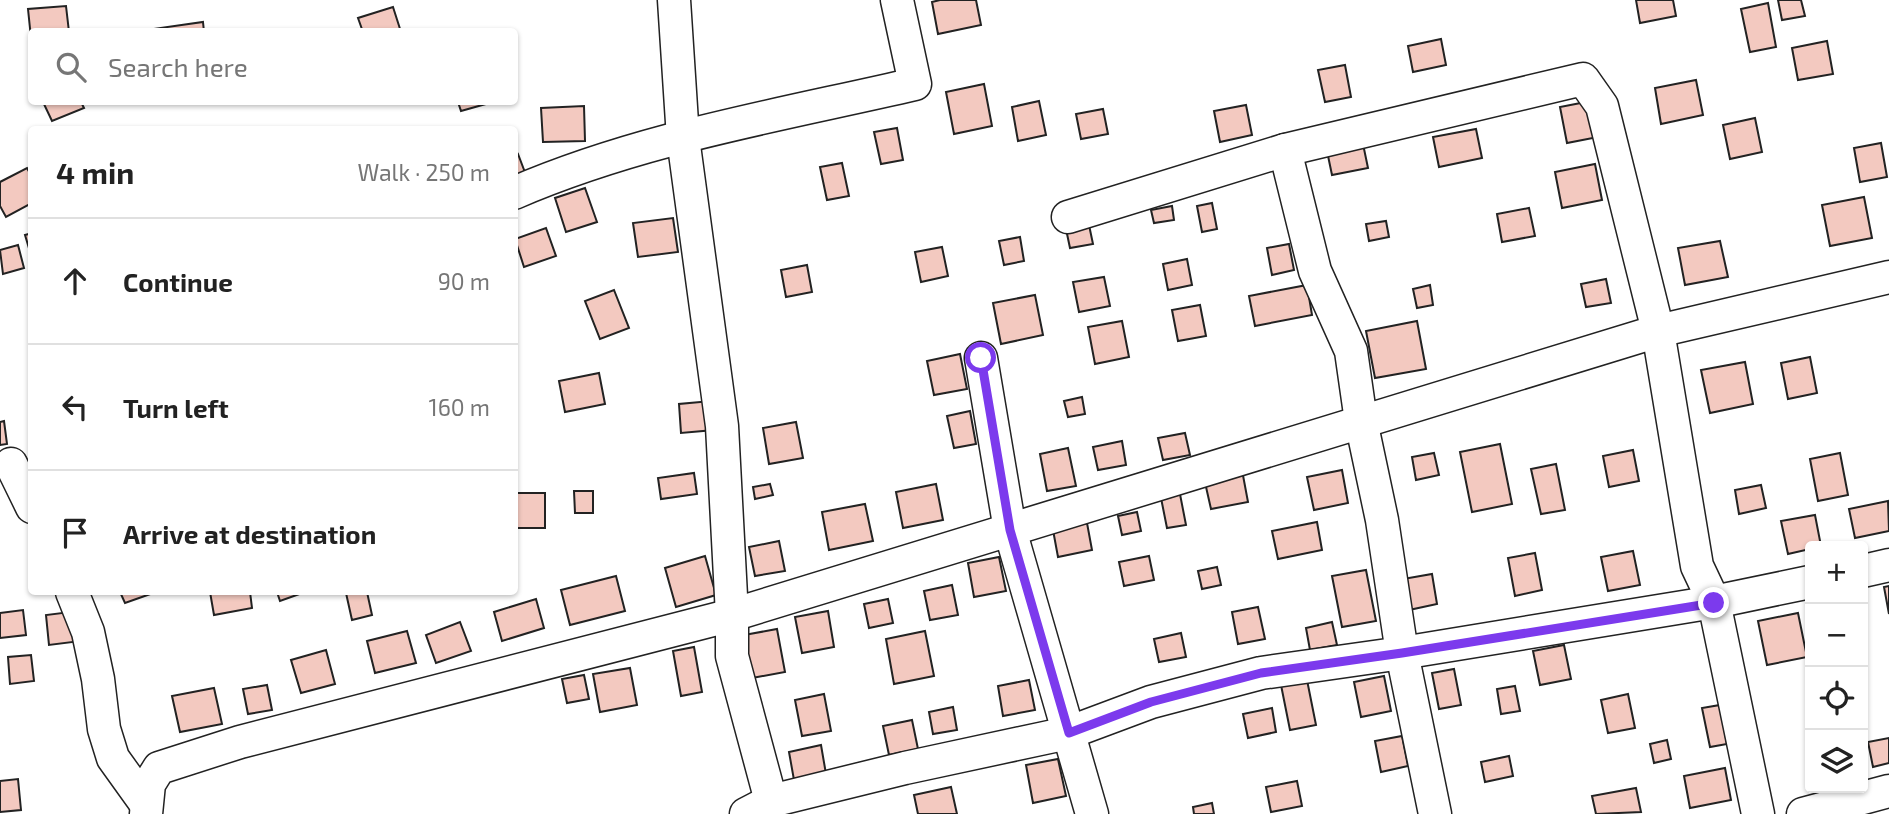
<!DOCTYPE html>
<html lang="en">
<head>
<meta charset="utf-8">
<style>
  :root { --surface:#fff; --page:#f6f6f6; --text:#222; --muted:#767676; --line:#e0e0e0 }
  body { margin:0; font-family:"Exo 2",sans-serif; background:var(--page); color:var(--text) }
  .controls { position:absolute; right:21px; bottom:21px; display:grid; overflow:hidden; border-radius:7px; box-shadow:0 2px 5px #0004 }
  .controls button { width:63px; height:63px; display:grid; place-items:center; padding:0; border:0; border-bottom:2px solid var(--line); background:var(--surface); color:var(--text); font:35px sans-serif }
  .stop { position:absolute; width:21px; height:21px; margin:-16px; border:5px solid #7c3aed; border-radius:50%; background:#fff }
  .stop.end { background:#7c3aed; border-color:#fff; box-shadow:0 2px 7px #0008 }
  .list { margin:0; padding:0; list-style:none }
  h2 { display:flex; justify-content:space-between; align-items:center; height:91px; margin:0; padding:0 28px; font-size:30px }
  h2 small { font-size:23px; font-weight:400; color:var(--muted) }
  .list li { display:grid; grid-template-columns:46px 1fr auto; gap:21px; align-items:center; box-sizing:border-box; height:126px; padding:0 28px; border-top:2px solid var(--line) }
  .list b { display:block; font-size:26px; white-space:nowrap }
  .list em { font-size:23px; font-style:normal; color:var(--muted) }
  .icon { flex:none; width:38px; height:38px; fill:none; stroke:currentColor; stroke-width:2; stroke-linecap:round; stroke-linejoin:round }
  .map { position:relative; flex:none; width:1889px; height:814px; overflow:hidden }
  .search { position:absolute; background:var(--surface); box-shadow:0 2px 5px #0004; left:28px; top:28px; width:490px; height:77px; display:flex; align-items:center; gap:18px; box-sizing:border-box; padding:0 24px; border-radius:7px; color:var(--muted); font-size:26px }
  .panel { position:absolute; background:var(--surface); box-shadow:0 2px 5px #0004; left:28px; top:126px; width:490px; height:469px; border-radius:7px }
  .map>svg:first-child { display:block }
</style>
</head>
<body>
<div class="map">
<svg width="1889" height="814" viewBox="0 0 1889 814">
  <rect width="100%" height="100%" fill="#fff"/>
  <g fill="#f3c9c0" stroke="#222" stroke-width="2">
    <polygon points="940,0 976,0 981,25 938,34 932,2"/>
    <polygon points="1636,0 1673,0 1676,16 1640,23"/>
    <polygon points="1778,0 1801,0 1805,16 1782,20"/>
    <polygon points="1768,3 1776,47 1750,52 1741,9"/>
    <polygon points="66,6 69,32 32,32 31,38 28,9"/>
    <polygon points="393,7 401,32 363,32 358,18"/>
    <polygon points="203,22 204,32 153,32 153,29"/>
    <polygon points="1441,39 1446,65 1413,72 1408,46"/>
    <polygon points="1827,41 1833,74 1798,80 1792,48"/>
    <polygon points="1345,65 1351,97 1325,102 1318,70"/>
    <polygon points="1696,80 1703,115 1661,124 1655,88"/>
    <polygon points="984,84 992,126 954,134 946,92"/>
    <polygon points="1039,101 1046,135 1018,141 1012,107"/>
    <polygon points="1591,101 1598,137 1567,143 1560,107"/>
    <polygon points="43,102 81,102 84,108 52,121"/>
    <polygon points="458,102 493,102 461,111"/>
    <polygon points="1246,105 1252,135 1220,142 1214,111"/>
    <polygon points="584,106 585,141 543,142 541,108"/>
    <polygon points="1103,109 1108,134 1081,139 1076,114"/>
    <polygon points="1755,118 1762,152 1730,159 1723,125"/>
    <polygon points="897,128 903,160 881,164 874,132"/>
    <polygon points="1476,129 1482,158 1439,167 1433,137"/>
    <polygon points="1881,143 1887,177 1860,182 1854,148"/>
    <polygon points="1363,144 1368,168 1332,175 1327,151"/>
    <polygon points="518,154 529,183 514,189 514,156"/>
    <polygon points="842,163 849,196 827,200 820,167"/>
    <polygon points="1595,164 1602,200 1562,208 1555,172"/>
    <polygon points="27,168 32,177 32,203 6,217 0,206 0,182"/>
    <polygon points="585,188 597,222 566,232 555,198"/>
    <polygon points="1864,197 1872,238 1830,246 1822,205"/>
    <polygon points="1212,203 1217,229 1202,232 1197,206"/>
    <polygon points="1172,206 1174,220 1154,223 1151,210"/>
    <polygon points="1529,208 1535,236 1502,242 1497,214"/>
    <polygon points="673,218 678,252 638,257 633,223"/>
    <polygon points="1386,221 1389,237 1369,241 1366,224"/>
    <polygon points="1089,225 1093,244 1070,248 1066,229"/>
    <polygon points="546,228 556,256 524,267 515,239"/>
    <polygon points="32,233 32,255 31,255 25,235"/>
    <polygon points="1020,237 1024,261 1004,265 999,241"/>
    <polygon points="1720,241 1728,277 1685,285 1678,248"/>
    <polygon points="1289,244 1294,270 1272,275 1267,248"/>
    <polygon points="18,245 24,268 3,274 0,250"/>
    <polygon points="942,247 948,276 921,282 915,252"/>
    <polygon points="1187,259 1192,285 1168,290 1163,264"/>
    <polygon points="807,265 812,292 786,297 781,270"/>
    <polygon points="1104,277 1110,306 1079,312 1073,282"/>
    <polygon points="1606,279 1611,303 1586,307 1581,284"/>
    <polygon points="1307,285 1312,315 1255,326 1249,296"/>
    <polygon points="1430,285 1433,305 1417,308 1413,289"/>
    <polygon points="614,290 629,328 600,339 585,301"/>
    <polygon points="1035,295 1043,335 1001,344 993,303"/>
    <polygon points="1200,305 1206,336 1178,341 1172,310"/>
    <polygon points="1122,321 1129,357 1095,364 1088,327"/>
    <polygon points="1417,321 1426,369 1375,378 1366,331"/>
    <polygon points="960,354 967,389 934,395 927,361"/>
    <polygon points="1810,357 1817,393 1788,399 1781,363"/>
    <polygon points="1745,362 1753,404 1710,413 1701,370"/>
    <polygon points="599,373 605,404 565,412 559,381"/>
    <polygon points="1082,397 1085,414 1068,417 1064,401"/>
    <polygon points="711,401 714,430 681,433 679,404"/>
    <polygon points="970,411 976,444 954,448 947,416"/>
    <polygon points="4,421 7,444 0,445 0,422"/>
    <polygon points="796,422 803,458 769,464 763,428"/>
    <polygon points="1185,433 1190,455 1163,460 1158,438"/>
    <polygon points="1122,441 1126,465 1098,470 1093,447"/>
    <polygon points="1500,444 1512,504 1472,512 1460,452"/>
    <polygon points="1068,448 1076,486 1047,491 1040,454"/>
    <polygon points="1633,450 1639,481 1609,487 1603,456"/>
    <polygon points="1434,453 1439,475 1416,480 1412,457"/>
    <polygon points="1840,453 1848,495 1818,501 1810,459"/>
    <polygon points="1556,464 1565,510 1541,514 1531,469"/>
    <polygon points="1242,470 1248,502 1211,509 1204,478"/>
    <polygon points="1342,470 1348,503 1314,510 1307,477"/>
    <polygon points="694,473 697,494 661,499 658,478"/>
    <polygon points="770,484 773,495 755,499 753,487"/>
    <polygon points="936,484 943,520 903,528 896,492"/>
    <polygon points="1761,485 1766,508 1739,514 1735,490"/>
    <polygon points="1179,489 1186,525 1167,528 1160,493"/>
    <polygon points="574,491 593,491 593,513 575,513"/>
    <rect x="516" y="493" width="29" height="35"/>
    <polygon points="1888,501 1889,531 1855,538 1849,509"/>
    <polygon points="865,504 873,541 829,550 822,512"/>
    <polygon points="1137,512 1141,531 1122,535 1118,516"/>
    <polygon points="1815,515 1821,546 1810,546 1810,549 1788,554 1781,521"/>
    <polygon points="1317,522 1322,550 1278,559 1272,531"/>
    <polygon points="1087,523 1092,550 1058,557 1053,530"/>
    <polygon points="779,541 785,571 755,576 749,547"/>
    <polygon points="1633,551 1640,585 1608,591 1601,557"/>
    <polygon points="1535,553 1542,590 1515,596 1508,558"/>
    <polygon points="705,556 716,595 676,607 665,568"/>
    <polygon points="1149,556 1154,580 1124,586 1119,562"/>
    <polygon points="999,557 1006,591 974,597 968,563"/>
    <polygon points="1217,567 1221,585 1202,589 1198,571"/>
    <polygon points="1366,570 1376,621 1342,627 1332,576"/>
    <polygon points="1432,574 1437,604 1409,610 1403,579"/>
    <polygon points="616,576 625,611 570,625 561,590"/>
    <polygon points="952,585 958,615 930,620 924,591"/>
    <polygon points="1889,586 1889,614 1884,587"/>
    <polygon points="120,592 156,592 125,603"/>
    <polygon points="210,592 250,592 252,608 214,615"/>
    <polygon points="277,592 305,592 280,601"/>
    <polygon points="351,592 367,592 372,615 352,620 346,593"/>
    <polygon points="536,599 544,628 502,641 494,612"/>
    <polygon points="888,599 893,623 869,628 864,604"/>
    <polygon points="1258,607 1265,639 1238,644 1232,612"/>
    <polygon points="23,610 26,635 0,638 0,613"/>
    <polygon points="78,611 81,641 49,645 46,615"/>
    <polygon points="828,611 834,647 802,653 795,617"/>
    <polygon points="1798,613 1807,657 1767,665 1758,621"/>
    <polygon points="460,622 471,651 436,663 426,635"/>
    <polygon points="1332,622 1337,645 1310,650 1306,628"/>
    <polygon points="777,629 785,672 752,678 744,635"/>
    <polygon points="407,631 416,663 375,673 367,641"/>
    <polygon points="925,631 934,676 894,684 886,639"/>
    <polygon points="1181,633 1186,657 1159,662 1154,639"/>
    <polygon points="1564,645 1571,679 1540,685 1533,651"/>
    <polygon points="694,647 702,692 681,696 673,651"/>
    <polygon points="326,650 335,684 301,693 291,660"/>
    <polygon points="31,655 34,681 10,684 8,657"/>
    <polygon points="630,668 637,705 600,712 593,674"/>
    <polygon points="1454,669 1461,705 1439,709 1432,673"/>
    <polygon points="584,675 589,699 567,703 562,679"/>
    <polygon points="1306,675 1316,725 1290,730 1280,680"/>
    <polygon points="1384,676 1391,711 1361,717 1354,682"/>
    <polygon points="1029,680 1035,710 1003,716 998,686"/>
    <polygon points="267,685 272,710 248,714 243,689"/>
    <polygon points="1515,686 1520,711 1501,714 1497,689"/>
    <polygon points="214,688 222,724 180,732 172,696"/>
    <polygon points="824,694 831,731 802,736 795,700"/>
    <polygon points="1628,694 1635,728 1608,733 1601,700"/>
    <polygon points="1720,705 1727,744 1710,747 1702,708"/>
    <polygon points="953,707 957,730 933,734 929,712"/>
    <polygon points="1272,708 1276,732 1248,738 1243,714"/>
    <polygon points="912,720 918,749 889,755 883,726"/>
    <polygon points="1402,736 1408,766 1381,772 1375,741"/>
    <polygon points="1889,738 1889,763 1873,767 1868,742"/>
    <polygon points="1667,740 1671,759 1654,763 1650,744"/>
    <polygon points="821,745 826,774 794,780 789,752"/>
    <polygon points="1509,756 1513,776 1485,782 1481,762"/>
    <polygon points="1058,759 1066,796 1033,803 1026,765"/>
    <polygon points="1725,768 1731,800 1690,808 1684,776"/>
    <polygon points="18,779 21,810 0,812 0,781"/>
    <polygon points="1297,781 1302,806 1271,812 1266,787"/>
    <polygon points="951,787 957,814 918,814 914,795"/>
    <polygon points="1636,788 1641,812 1596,814 1592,796"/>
    <polygon points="1212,803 1214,814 1194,814 1193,807"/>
  </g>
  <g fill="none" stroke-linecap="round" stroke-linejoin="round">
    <defs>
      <g id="minor">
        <polyline points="674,0 683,138 722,426 732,615 732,656 771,801"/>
        <polyline points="1285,150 1315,271 1351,351 1361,421 1382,520 1402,653 1435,814"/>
        <path d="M 514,193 C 641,138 781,115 915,84 L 897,0"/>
        <polyline points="1068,217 1285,150 1583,79 1602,106 1658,331 1697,566 1714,602 1758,814"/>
        <polyline points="981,358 1010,530 1092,814"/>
        <polyline points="11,464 32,507"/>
        <polyline points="1863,571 1889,565"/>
        <polyline points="72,592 88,632 98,679 104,729 113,758 146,804"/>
        <polyline points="146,814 149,784 159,768 240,742 732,615 1658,331 1889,277"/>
        <polyline points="746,814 771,801 905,768 1068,733 1151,702 1261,673 1402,653 1714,602 1810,582"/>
        <polyline points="1803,814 1889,791"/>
      </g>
    </defs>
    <use href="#minor" stroke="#222" stroke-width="35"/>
    <use href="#minor" stroke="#fff" stroke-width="32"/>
  </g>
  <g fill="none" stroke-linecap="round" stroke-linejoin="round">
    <polyline stroke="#7c3aed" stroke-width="9" points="981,358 1010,530 1069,733 1151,702 1261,673 1402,653 1714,603"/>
  </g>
</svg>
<div class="controls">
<button>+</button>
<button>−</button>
<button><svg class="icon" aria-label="locate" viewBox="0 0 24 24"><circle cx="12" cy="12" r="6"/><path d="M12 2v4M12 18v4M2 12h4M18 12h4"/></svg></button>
<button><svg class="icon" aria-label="layers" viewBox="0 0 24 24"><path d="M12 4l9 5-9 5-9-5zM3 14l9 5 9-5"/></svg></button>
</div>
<div class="stop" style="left:981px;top:358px"></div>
<div class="stop end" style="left:1714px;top:603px"></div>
<div class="search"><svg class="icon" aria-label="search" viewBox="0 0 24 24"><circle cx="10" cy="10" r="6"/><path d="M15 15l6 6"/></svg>Search here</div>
<section class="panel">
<h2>4 min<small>Walk · 250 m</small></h2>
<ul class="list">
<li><svg class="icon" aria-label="ahead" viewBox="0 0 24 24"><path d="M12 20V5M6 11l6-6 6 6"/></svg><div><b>Continue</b></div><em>90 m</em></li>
<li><svg class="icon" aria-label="left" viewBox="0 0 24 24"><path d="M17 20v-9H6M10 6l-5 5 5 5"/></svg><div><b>Turn left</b></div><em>160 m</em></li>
<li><svg class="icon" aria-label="arrive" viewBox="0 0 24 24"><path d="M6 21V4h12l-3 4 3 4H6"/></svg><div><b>Arrive at destination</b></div></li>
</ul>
</section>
</div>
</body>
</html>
